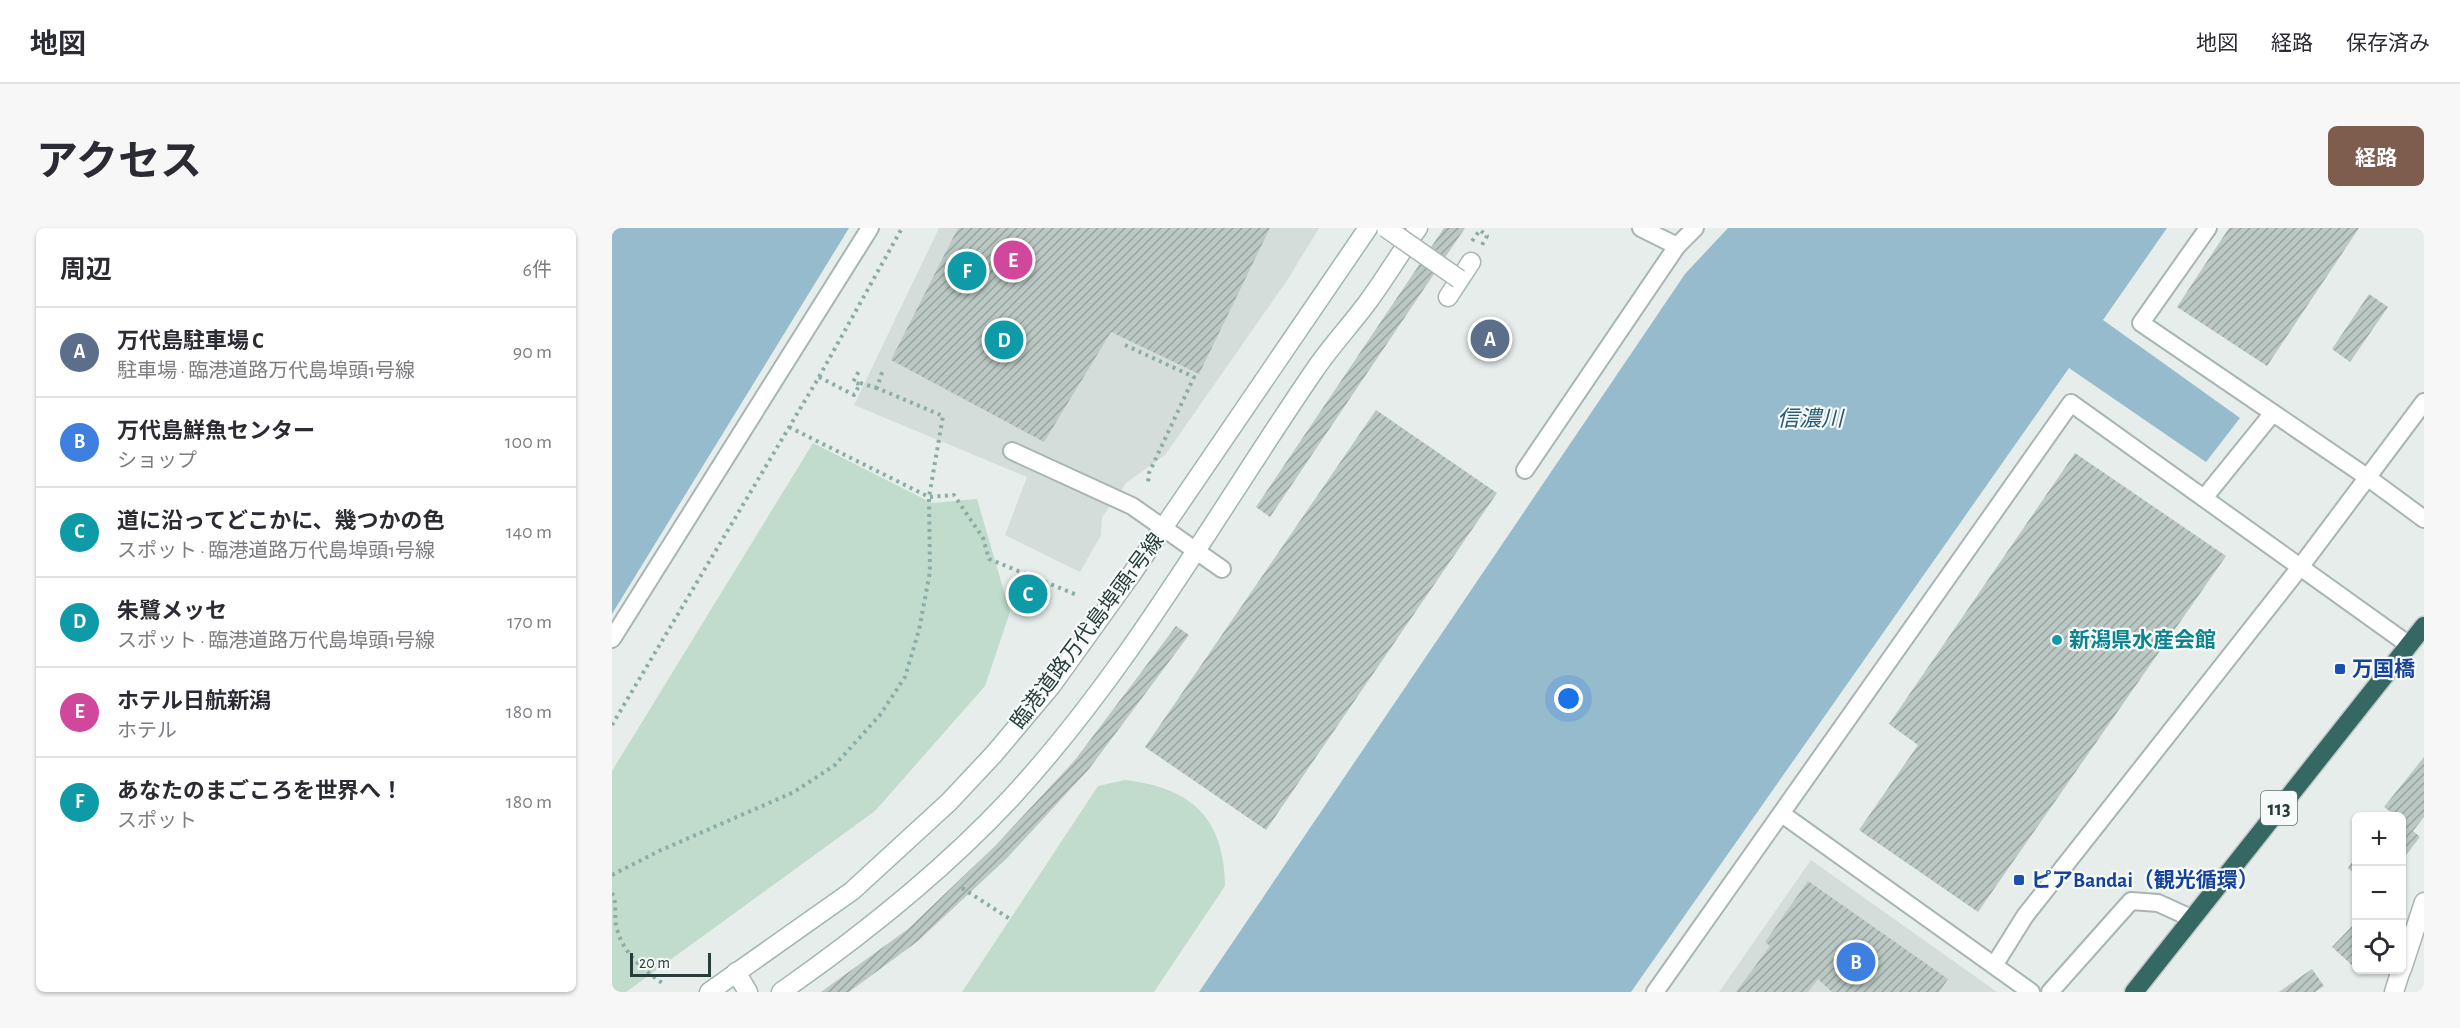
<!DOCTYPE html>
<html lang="ja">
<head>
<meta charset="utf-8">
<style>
  :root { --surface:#fff; --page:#f7f7f7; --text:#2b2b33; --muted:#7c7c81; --line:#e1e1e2; --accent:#7e5d4e }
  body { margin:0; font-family:"Alegreya Sans","Noto Sans JP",sans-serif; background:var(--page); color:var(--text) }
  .controls { position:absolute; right:18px; bottom:18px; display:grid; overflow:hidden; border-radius:9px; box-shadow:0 2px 4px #0004 }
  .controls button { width:54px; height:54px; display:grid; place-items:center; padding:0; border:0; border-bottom:2px solid var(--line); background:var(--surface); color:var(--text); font:30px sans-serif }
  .scale { position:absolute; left:18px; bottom:15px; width:81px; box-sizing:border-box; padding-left:6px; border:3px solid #273d3b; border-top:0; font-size:16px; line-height:21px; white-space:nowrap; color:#273d3b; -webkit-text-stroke:4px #f6faf9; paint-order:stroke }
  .you { position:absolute; left:957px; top:471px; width:21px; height:21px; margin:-15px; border:4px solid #fff; border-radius:50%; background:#1a73e8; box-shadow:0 0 0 9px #1a73e833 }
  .badge { display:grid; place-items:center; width:39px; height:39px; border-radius:50%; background:var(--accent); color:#fff; font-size:20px; font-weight:700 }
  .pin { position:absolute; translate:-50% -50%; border:3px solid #fff; box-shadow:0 2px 6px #0006 }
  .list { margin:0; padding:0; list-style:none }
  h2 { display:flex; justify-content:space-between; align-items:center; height:78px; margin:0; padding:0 24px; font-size:26px }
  h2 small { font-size:20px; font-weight:400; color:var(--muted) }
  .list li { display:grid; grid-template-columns:39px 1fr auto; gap:18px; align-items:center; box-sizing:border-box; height:90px; padding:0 24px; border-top:2px solid var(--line) }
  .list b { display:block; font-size:22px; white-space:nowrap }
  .list p { margin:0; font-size:20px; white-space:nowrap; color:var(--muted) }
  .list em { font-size:20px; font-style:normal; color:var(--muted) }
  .icon { flex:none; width:33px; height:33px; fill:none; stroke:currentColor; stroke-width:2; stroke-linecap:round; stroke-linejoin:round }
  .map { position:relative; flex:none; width:1812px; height:764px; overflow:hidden; border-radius:9px }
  header { display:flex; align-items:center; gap:36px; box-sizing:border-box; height:84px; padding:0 30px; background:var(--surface); border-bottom:2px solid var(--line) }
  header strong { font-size:28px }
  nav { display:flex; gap:33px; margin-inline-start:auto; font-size:21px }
  .intro { display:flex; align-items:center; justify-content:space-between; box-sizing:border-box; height:144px; padding:0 36px }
  h1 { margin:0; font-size:42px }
  .button { padding:15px 27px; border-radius:9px; background:var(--accent); color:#fff; font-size:21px; font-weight:700 }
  main { display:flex; gap:36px; padding:0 36px }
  aside { flex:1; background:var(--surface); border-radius:9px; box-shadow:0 2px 4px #0004 }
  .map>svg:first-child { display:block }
</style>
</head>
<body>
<header>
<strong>地図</strong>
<nav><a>地図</a><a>経路</a><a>保存済み</a></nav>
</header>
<div class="intro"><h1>アクセス</h1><a class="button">経路</a></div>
<main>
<aside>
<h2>周辺<small>6件</small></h2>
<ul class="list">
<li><span class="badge" style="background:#5c6f8a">A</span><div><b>万代島駐車場 C</b><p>駐車場 · 臨港道路万代島埠頭1号線</p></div><em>90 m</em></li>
<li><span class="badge" style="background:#3f7fe0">B</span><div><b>万代島鮮魚センター</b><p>ショップ</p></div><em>100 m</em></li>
<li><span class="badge" style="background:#0f9aa8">C</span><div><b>道に沿ってどこかに、幾つかの色</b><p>スポット · 臨港道路万代島埠頭1号線</p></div><em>140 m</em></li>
<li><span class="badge" style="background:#0f9aa8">D</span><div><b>朱鷺メッセ</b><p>スポット · 臨港道路万代島埠頭1号線</p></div><em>170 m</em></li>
<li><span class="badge" style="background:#d1479c">E</span><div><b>ホテル日航新潟</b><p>ホテル</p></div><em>180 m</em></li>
<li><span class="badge" style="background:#0f9aa8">F</span><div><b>あなたのまごころを世界へ！</b><p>スポット</p></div><em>180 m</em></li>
</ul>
</aside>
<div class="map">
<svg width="1812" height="764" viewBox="0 0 1812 764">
  <defs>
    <pattern id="building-hatch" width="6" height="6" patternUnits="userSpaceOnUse" patternTransform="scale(1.5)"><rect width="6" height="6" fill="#bbc8c4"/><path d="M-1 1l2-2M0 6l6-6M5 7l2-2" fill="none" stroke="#98a4a0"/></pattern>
  </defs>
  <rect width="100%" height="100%" fill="#e6edeb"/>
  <g fill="#d4ddda">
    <polygon points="327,0 707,0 676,51 553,227 514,255 490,289 489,307 468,344 393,307 415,249 242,177"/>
    <polygon points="1199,632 1385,764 1107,764"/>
  </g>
  <g fill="#c1dccc">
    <polygon points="201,215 320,275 365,271 398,384 373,458 263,583 14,764 0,764 0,543"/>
    <path d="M 513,552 C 579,560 612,589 613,658 L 542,764 L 350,764 L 486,558 Z"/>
  </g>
  <g fill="#95bbcc">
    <polygon points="0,0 237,0 0,386"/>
    <polygon points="1116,0 1555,0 1491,92 1628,190 1594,234 1457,140 1019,764 587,764 1073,46"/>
  </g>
  <g fill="url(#building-hatch)">
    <polygon points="346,0 658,0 587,146 499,104 432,214 279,132"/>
    <polygon points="832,0 853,0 658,289 644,279"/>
    <polygon points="1617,0 1747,0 1655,138 1565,79"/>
    <polygon points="1757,66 1776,79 1738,134 1720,121"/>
    <polygon points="764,182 885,265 654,602 533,519"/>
    <polygon points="1463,225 1614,328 1366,684 1247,602 1306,517 1277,496"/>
    <polygon points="564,398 577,407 477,541 394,631 306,713 237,764 209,764 296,701 383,618 463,532"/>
    <polygon points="1812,529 1812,589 1801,603 1808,609 1790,632 1790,588 1777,588 1780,585 1772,579"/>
    <polygon points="1744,629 1744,647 1736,640"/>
    <polygon points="1196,653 1336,751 1327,764 1220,764 1206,751 1196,764 1124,764 1158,718 1153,714"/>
    <polygon points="1744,694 1744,736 1742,739 1720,719"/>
    <polygon points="1700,741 1712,758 1703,764 1667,764"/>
  </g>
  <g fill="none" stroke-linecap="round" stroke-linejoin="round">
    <defs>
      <g id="lane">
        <polyline points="1029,0 1065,18"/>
        <polyline points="1596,0 1529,95 1755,249 1812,291"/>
        <polyline points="400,223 520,278 610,341"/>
        <polyline points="913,242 1065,18 1083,0"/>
        <polyline points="1592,270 1660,186"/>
        <polyline points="0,411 258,0"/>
        <polyline points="1170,586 1419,764"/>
        <polyline points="1383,736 1413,688 1689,338 1812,174"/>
        <polyline points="1043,764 1459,175 1797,417"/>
        <polyline points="1438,764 1519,673 1546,675 1579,690"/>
      </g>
      <g id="street">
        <polyline points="836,69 859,34"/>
        <polyline points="1790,741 1812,674"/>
        <polyline points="1782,764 1789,742"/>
      </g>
      <g id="secondary">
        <polyline points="124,744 136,764"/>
        <polyline points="97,764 240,663 337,574 382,526 440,457 519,347 756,0"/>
        <path d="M 169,764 C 252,706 330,644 399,570 C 518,441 604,286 702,143 C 718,119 738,98 755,75 C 773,51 788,25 806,0"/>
      </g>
      <polyline id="highway" points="1522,764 1812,398"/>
    </defs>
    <use href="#lane" stroke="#a9b5b3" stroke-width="20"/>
    <use href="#street" stroke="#a9b5b3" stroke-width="21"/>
    <use href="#secondary" stroke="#a2b5b1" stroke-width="21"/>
    <use href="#highway" stroke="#c3c9c8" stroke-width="21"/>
    <g stroke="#8aada7" stroke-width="4" stroke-dasharray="3 4.5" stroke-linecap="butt">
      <polyline points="860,13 868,2 875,8 870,17"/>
      <polyline points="513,117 582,149 537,245 536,255"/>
      <polyline points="207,149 242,167 248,156 241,154 247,143"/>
      <polyline points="248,155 265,160"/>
      <polyline points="177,199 317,269 342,267 371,310 377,331 465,367"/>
      <polyline points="0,497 207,149 290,0"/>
      <polyline points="0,647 47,623 182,564 223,537 268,487 293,449 307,402 318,344 317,269 331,188 265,160 271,141"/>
      <polyline points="350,660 398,691"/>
      <path d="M 0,665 C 6,677 1,689 5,701 C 12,727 32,742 53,757"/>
    </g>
    <use href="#lane" stroke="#fff" stroke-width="16"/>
    <use href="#street" stroke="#fff" stroke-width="18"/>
    <use href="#secondary" stroke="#fff" stroke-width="18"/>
    <use href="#highway" stroke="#356763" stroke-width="18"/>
    <defs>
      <polyline id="street-bridge" points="774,0 847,51"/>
    </defs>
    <use href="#street-bridge" stroke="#a9b5b3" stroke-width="21" stroke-linecap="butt"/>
    <use href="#street-bridge" stroke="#fff" stroke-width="18"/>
  </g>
  <circle fill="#0f9aa8" stroke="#f6faf9" stroke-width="2" cx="1445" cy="412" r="6"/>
  <g fill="#1a4fb4" stroke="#f6faf9" stroke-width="2">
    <rect x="1722" y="435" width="12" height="12" rx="3"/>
    <rect x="1401" y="646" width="12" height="12" rx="3"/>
  </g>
  <g text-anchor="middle" stroke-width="4.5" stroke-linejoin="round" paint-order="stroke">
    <rect fill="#f6faf9" stroke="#657674" stroke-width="1.5" x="1649" y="563" width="36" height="34" rx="4.5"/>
    <g font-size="20" font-weight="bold" fill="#273d3b">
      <text x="1667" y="587">113</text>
    </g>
    <g font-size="21" fill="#273d3b" stroke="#f6faf9">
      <text transform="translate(475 403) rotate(-53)" y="7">臨港道路万代島埠頭1号線</text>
    </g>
    <g font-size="21" font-weight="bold" fill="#0d838f" stroke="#f6faf9" text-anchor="start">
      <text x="1457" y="419">新潟県水産会館</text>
    </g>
    <g font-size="21" font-weight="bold" fill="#164399" stroke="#f6faf9" text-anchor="start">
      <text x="1740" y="448">万国橋</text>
      <text x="1419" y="659">ピアBandai（観光循環）</text>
    </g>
    <g font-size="22" font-style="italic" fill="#275c73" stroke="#f6faf9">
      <text x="1198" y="198">信濃川</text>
    </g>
  </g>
</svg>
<div class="controls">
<button>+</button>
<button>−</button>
<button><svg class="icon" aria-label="locate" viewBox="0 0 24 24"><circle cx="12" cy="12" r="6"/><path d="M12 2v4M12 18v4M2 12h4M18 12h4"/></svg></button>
</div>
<div class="scale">20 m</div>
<div class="you"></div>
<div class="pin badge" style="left:878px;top:111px;background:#5c6f8a">A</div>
<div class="pin badge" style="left:1244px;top:734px;background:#3f7fe0">B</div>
<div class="pin badge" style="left:416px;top:366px;background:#0f9aa8">C</div>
<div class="pin badge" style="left:392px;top:112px;background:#0f9aa8">D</div>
<div class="pin badge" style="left:401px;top:32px;background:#d1479c">E</div>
<div class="pin badge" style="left:355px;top:43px;background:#0f9aa8">F</div>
</div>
</main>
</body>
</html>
